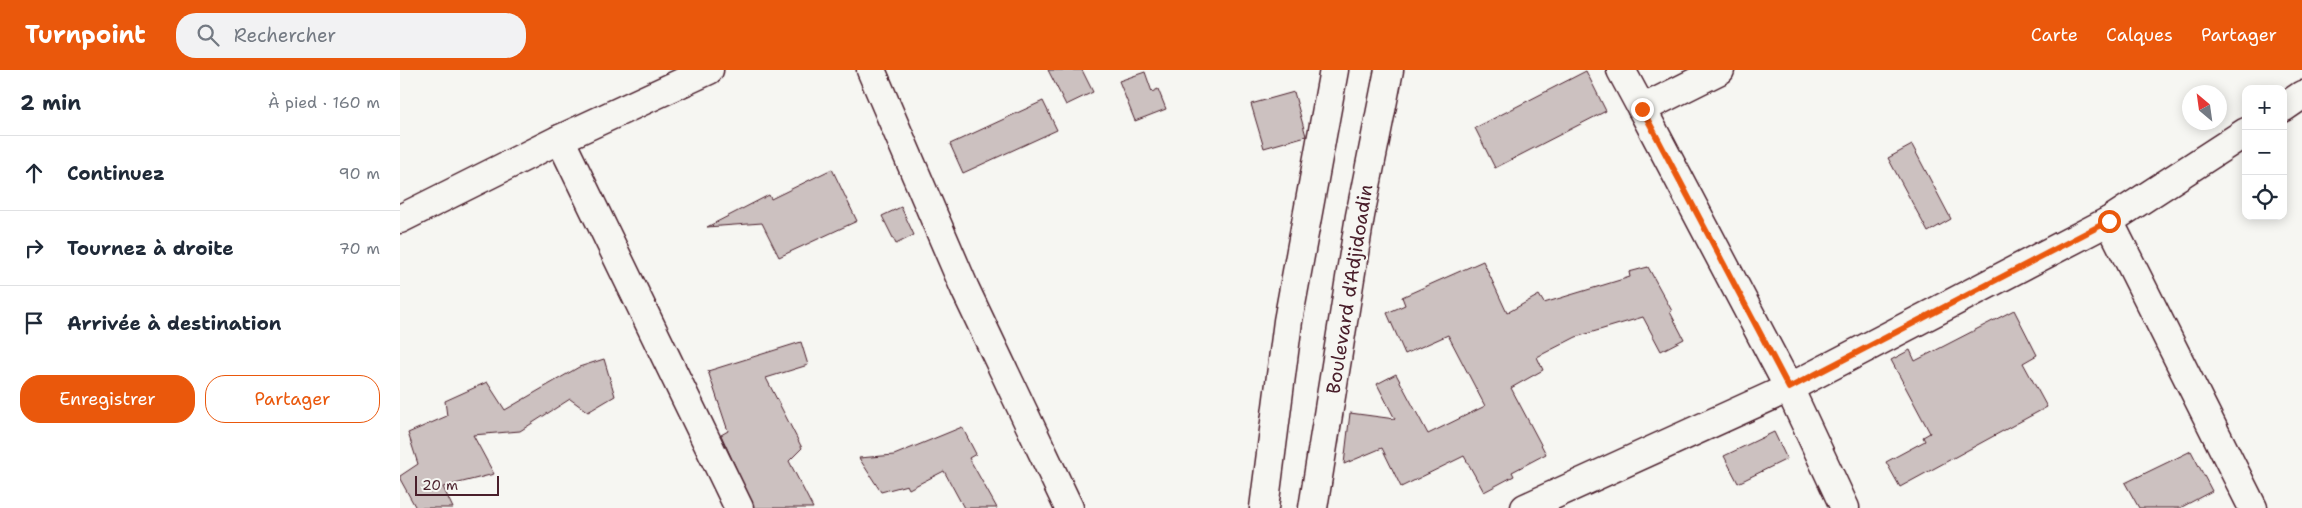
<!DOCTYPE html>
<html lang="fr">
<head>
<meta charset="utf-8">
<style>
  :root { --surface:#fff; --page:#f2f2f3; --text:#1f2937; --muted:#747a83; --line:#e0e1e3; --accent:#ea580c }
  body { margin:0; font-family:"Shantell Sans",sans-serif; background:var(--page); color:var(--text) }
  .controls { position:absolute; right:15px; top:15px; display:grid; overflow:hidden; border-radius:10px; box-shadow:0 2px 12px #0003 }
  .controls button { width:45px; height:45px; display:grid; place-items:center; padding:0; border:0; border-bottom:1px solid var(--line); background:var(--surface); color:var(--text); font:25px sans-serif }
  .compass { position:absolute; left:1782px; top:15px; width:45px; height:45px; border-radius:50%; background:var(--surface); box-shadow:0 2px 12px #0003; rotate:331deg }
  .scale { position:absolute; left:15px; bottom:12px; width:84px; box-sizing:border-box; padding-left:5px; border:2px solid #4a1f2b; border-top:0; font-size:14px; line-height:18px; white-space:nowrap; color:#4a1f2b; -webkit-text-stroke:4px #f6f6f2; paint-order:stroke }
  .stop { position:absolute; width:15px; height:15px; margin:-11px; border:4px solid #ea580c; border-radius:50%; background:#fff }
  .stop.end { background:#ea580c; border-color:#fff; box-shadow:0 1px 5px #0008 }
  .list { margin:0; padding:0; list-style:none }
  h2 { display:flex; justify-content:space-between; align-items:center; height:65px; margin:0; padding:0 20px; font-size:21px }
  h2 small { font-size:16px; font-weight:400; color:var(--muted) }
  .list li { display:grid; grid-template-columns:32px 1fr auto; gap:15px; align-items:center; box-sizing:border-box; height:75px; padding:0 20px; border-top:1px solid var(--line) }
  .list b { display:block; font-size:19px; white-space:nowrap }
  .list em { font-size:16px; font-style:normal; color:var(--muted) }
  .actions { display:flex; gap:10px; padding:15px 20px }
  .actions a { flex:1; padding:11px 0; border:1px solid var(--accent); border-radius:20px; text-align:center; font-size:18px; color:var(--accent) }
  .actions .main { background:var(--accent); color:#fff }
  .icon { flex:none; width:28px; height:28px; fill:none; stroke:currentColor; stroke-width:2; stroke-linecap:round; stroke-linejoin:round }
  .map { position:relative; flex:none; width:1902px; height:438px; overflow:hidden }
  header { display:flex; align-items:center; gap:30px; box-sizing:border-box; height:70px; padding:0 25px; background:var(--accent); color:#fff }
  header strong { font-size:24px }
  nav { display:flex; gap:28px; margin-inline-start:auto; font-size:18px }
  .search { width:350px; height:45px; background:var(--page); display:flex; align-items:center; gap:12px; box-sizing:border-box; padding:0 18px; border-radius:20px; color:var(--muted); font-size:19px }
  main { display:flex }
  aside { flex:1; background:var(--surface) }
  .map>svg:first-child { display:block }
</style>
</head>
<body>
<header>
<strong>Turnpoint</strong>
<div class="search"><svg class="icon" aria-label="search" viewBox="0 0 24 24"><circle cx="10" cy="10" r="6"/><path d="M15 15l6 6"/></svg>Rechercher</div>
<nav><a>Carte</a><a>Calques</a><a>Partager</a></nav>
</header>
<main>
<aside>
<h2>2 min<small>À pied · 160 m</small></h2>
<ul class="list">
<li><svg class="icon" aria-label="ahead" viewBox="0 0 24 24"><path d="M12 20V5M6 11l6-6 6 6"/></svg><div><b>Continuez</b></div><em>90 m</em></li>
<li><svg class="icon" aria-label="right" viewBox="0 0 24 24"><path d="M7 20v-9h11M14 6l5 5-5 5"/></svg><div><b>Tournez à droite</b></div><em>70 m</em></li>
<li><svg class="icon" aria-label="arrive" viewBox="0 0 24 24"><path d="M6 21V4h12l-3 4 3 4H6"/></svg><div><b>Arrivée à destination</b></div></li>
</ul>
<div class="actions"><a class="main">Enregistrer</a><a>Partager</a></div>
</aside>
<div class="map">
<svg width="1902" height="438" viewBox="0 0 1902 438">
  <rect width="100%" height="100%" fill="#f6f6f2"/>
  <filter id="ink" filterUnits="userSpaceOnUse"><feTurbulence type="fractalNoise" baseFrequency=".02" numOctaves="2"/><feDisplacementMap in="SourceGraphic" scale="10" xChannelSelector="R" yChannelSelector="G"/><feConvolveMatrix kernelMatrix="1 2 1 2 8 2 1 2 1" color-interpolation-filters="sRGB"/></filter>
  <g filter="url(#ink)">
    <g fill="#ccc1c0" stroke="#4a1f2b">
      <polygon points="648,0 682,0 693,22 666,35"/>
      <polygon points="1186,1 1206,41 1095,98 1075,58"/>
      <polygon points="745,2 752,22 758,19 766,39 735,51 719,11"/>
      <polygon points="894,22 906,66 864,78 851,34"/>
      <polygon points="643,31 657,60 563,103 550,74"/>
      <polygon points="1512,75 1551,149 1528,162 1488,88"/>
      <polygon points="432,99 457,151 379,187 362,153 307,157 369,125 371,129"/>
      <polygon points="501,137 514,165 496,174 482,146"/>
      <polygon points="1083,191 1107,243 1139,225 1144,233 1230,207 1229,202 1248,197 1272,241 1270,242 1284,269 1261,281 1243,247 1176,267 1137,287 1143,300 1111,318 1146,384 1112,402 1114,406 1084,422 1064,386 1001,417 982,378 944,394 950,343 995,349 977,314 996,304 1028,364 1085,336 1048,265 1005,284 987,243 1005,235 1002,227"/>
      <polygon points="1614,240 1637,285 1623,293 1647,337 1500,417 1486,392 1525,371 1523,367 1530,363 1491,290 1510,280 1515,291"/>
      <polygon points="401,272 408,295 366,308 402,378 389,391 413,438 354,438 321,365 328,361 308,301"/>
      <polygon points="204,289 215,326 188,342 170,329 120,361 73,365 94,404 43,417 53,438 16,438 0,409 0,406 18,394 8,363 47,346 45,331 87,312 105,340 179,297"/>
      <polygon points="562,357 576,384 569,388 597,438 564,438 544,401 509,419 507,415 481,422 459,388 494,385"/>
      <polygon points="1374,362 1387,389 1338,413 1324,386"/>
      <polygon points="1791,381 1812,421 1780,438 1739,438 1725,413"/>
    </g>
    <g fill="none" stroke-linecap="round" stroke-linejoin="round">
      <defs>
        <g id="street">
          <polyline points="471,0 565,219 669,438"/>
          <polyline points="1221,0 1242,39 1320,0"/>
          <polyline points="1883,38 1902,25"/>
          <polyline points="1242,39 1389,318 1445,438"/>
          <polyline points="160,69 339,438"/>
          <polyline points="0,149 160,69 309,0"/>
          <polyline points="1709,151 1853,438"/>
          <polyline points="1125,438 1389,318 1709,151 1846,62"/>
        </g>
        <g id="secondary">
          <polyline points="864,438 888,251 934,0"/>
          <polyline points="913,438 960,146 989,0"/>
        </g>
      </defs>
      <use href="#street" stroke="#4a1f2b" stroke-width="31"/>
      <use href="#secondary" stroke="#4a1f2b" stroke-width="31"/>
      <use href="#street" stroke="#f6f6f2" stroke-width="28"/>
      <use href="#secondary" stroke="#f6f6f2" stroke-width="28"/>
    </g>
  </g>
  <g fill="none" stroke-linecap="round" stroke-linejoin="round" filter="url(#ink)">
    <polyline stroke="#ea580c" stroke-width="6" points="1242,39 1389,318 1709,151"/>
  </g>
  <g text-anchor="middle" stroke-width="4" stroke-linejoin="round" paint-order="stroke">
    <g font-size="19" fill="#4a1f2b" stroke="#f6f6f2">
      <text transform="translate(949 219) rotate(-81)" y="7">Boulevard d'Adjidoadin</text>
    </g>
  </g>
</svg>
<div class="controls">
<button>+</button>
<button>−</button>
<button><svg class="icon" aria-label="locate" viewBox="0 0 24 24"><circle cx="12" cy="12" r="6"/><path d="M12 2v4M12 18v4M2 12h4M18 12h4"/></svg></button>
</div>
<svg class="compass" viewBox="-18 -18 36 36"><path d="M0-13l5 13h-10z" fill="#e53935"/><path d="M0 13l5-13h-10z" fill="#747a83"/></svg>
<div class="scale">20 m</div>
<div class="stop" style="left:1709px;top:151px"></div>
<div class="stop end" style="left:1242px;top:39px"></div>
</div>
</main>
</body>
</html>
